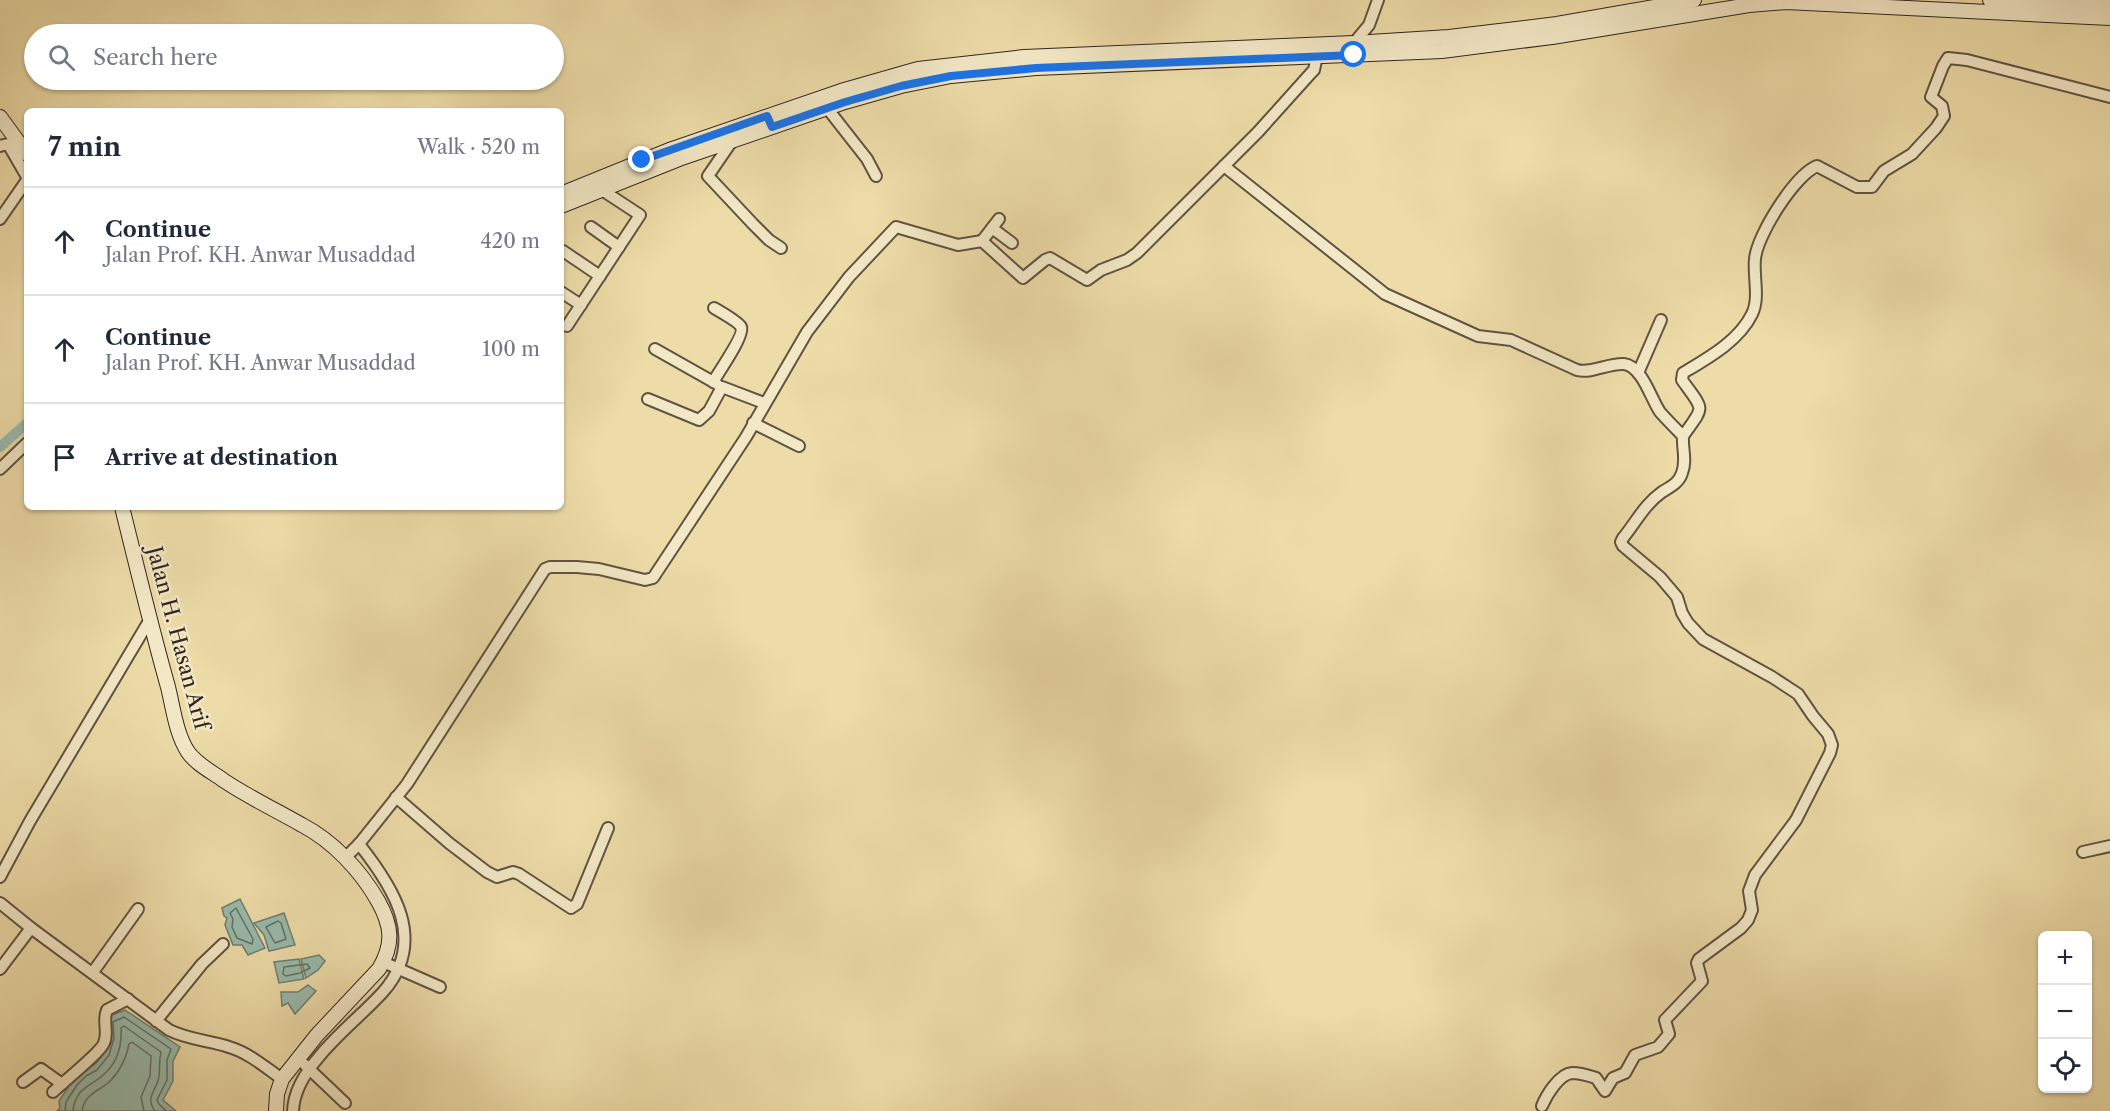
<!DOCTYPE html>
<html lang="en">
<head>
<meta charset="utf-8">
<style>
  :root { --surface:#fff; --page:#f2f2f3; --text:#1f2937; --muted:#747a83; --line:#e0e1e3 }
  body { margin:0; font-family:"Libre Caslon Text",serif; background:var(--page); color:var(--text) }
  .controls { position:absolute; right:18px; bottom:18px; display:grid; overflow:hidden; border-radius:9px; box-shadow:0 2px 4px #0004 }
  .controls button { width:54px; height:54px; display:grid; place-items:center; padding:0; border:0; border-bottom:2px solid var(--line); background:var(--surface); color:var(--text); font:30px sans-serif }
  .stop { position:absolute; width:18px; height:18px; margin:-14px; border:4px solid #1a73e8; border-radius:50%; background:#fff }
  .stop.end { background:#1a73e8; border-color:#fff; box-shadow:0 2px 6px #0008 }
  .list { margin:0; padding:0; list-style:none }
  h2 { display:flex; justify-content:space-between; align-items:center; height:78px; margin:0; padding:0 24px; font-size:26px }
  h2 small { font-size:20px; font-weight:400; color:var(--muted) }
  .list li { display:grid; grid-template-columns:39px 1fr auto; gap:18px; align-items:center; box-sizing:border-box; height:108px; padding:0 24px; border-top:2px solid var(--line) }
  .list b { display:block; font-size:22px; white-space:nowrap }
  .list p { margin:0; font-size:20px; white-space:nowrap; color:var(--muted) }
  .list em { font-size:20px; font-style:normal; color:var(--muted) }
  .icon { flex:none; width:33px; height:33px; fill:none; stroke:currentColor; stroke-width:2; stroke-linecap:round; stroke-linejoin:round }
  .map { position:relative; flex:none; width:2110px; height:1111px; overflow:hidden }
  .search { position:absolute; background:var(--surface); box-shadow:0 2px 4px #0004; left:24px; top:24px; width:540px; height:66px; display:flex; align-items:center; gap:15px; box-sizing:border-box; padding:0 21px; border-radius:33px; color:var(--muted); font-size:22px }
  .panel { position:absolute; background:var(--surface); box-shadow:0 2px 4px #0004; left:24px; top:108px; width:540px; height:402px; border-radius:9px }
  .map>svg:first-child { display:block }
</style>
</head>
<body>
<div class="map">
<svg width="2110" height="1111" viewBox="0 0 2110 1111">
  <rect width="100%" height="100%" fill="#eddca8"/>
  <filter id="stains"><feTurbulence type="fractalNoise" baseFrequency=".00333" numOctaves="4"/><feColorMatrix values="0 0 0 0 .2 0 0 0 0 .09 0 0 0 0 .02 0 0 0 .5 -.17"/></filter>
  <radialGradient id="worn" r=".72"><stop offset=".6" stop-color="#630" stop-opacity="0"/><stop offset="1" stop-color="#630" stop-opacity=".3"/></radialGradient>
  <g fill="#99bbac" stroke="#707f74" stroke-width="1.5">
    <polygon points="240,899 265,948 248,955 242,945 233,945 225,925 227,918 224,916 222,908"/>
    <polygon points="284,913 295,945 269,951 264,935 254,923"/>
    <polygon points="319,955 325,961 318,970 306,978 301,959"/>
    <polygon points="299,959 304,979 279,983 274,962"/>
    <polygon points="308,985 316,991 295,1014 288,1003 282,1006 281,992 298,992"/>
    <path d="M 125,1010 L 180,1047 L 173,1061 L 173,1081 L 163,1100 L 176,1111 L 57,1111 L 60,1108 L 59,1101 C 66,1091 72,1079 82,1072 C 86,1069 91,1068 94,1065 C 109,1052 108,1035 107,1017 Z"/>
  </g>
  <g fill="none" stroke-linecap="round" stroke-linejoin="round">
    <g stroke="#667066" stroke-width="1.5">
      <polygon points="236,908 253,939 252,944 237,938 232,927 233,919 230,913"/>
      <polygon points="278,921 281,923 286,939 275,943 266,927"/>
      <polygon points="307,964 310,968 300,973 286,976 283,974 284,967"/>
      <polyline points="65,1111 66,1102 77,1085 86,1076 97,1070 109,1055 114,1038 113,1022 124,1017 171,1049 167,1060 167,1080 157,1100 159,1104 166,1111"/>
      <path d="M 73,1111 C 75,1089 89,1087 102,1076 C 117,1064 122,1046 121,1028 L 124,1026 L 161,1052 C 159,1060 160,1067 159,1076 C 158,1089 144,1097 155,1111"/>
      <path d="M 82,1111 C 84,1095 98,1091 108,1083 C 120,1072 126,1059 129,1044 L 132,1042 L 151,1056 L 150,1076 L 141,1097 L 144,1111"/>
    </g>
    <polyline stroke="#99bbac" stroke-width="10" points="0,447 27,423"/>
    <defs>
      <g id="street">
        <polyline points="1354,46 1354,43 1369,25 1378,0"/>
        <polyline points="827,108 867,159 876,176"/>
        <polyline points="732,141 708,176 753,224 769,240 781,248"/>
        <polyline points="0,146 8,144 27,177"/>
        <polyline points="1224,166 1258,132 1311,73 1314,70 1317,56"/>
        <polyline points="0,219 27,180"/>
        <polyline points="591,227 619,247"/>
        <polyline points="992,228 1012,243"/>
        <polyline points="982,241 999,219"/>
        <polyline points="563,251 600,276"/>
        <polyline points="561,292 581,305"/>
        <polyline points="567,326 640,215 602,190"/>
        <polyline points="655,349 717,384"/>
        <polyline points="1638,373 1661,320"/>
        <path d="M 713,382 C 718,373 745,335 741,327 C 739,322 719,311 714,308"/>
        <polyline points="648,399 699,420 709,411 722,387 764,403"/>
        <polyline points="753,423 799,446"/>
        <polyline points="0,469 27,443"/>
        <polyline points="396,797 449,843 487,872 497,877 513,872 519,874 571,908 577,904 608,828"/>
        <polyline points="2083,852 2110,846"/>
        <path d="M 345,858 L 359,844 L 407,784 L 545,569 L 550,567 L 577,567 L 599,569 L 645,580 L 653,578 L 746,437 L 807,332 L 849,277 L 896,227 L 958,245 L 982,241 L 1023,278 L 1045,260 L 1050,258 L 1087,280 L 1101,270 L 1127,260 L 1137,253 L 1224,166 L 1385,294 L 1478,336 L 1511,340 L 1577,370 C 1591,374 1608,363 1624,364 C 1642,366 1651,399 1660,412 C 1667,420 1675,428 1683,436 C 1705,405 1705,412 1682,380 L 1683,373 C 1708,358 1739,341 1752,314 C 1760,298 1753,276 1755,259 C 1757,235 1795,175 1817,166 L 1857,187 L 1872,187 L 1884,171 L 1912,154 L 1936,128 L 1944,116 L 1942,106 L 1931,97 L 1943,66 L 1948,58 L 1967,60 L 2110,97"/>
        <polyline points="0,877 30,821 149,621"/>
        <path d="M 0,903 L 31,928 L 169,1030 C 189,1040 208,1040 229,1047 C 249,1053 265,1067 282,1079"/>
        <polyline points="383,962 440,987"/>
        <polyline points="0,969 31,928"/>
        <polyline points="93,972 138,909"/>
        <polyline points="156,1021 202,964 223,944"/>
        <polyline points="304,1064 345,1103"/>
        <polyline points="23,1082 41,1069 62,1084"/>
        <path d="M 53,1092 C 63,1082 100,1053 104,1043 C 109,1032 102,1021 107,1010 L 128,999"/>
        <path d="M 1542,1106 C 1546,1096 1559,1074 1572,1073 C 1579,1073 1590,1076 1596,1078 L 1605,1091 L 1613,1078 L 1625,1073 L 1635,1055 L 1658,1047 L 1669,1034 L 1665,1020 L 1702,981 L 1697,963 L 1699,959 L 1741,928 L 1748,920 L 1752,910 L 1749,891 L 1755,875 L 1796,820 L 1830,753 L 1832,745 L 1828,734 L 1813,716 L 1798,694 L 1772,677 L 1703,639 L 1688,623 L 1682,613 L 1677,597 L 1660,577 L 1623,546 L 1621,542 L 1623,538 C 1636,522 1645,504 1662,492 C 1670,487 1679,483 1682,473 C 1687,460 1682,449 1683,436"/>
        <path d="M 293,1111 C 294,1090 305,1073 318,1058 C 337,1034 362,1015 383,992 C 428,941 394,888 359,844"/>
      </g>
      <g id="secondary">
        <polyline points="1990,0 2110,6"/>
        <polyline points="0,117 27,154"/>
        <polyline points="561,194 672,149 841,91 918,69 1024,57 1354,43 1449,37 1557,24 1694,0"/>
        <polyline points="561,206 679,159 845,102 901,86 951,76 1036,68 1442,51 1552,37 1749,5 1786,2 2110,18"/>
        <path d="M 122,507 C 137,567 151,627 168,687 C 173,707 176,734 188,752 C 196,764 212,772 223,780 C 248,797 276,810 302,825 C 333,841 361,871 378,901 C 392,926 394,944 379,969 L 317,1035 L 282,1079 L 277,1094 L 276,1111"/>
      </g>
    </defs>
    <use href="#street" stroke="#615343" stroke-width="14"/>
    <use href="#secondary" stroke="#322521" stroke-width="16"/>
    <use href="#street" stroke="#f3e8c6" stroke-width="10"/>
    <use href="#secondary" stroke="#f3e8c6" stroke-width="14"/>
  </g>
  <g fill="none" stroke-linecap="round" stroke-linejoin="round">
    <polyline stroke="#1a73e8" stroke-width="8" points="642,160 767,116 772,127 845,102 901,86 951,76 1036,68 1354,55"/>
  </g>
  <g text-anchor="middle" stroke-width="5" stroke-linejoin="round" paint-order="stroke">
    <g font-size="21" fill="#322521" stroke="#f3e8c6">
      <text transform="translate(178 638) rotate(75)" y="7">Jalan H. Hasan Arif</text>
    </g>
  </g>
  <rect width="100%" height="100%" filter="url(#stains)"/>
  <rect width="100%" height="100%" fill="url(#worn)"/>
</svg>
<div class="controls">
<button>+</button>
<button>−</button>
<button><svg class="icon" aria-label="locate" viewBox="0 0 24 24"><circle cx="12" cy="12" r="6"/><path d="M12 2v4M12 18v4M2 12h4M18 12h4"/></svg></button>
</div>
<div class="stop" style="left:1354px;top:55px"></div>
<div class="stop end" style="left:642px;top:160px"></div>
<div class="search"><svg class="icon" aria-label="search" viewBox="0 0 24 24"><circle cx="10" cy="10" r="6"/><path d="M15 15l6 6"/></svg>Search here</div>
<section class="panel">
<h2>7 min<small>Walk · 520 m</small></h2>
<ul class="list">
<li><svg class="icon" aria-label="ahead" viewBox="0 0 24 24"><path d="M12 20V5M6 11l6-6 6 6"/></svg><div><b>Continue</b><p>Jalan Prof. KH. Anwar Musaddad</p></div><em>420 m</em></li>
<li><svg class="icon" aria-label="ahead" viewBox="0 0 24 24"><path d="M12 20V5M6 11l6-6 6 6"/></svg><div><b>Continue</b><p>Jalan Prof. KH. Anwar Musaddad</p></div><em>100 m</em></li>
<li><svg class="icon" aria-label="arrive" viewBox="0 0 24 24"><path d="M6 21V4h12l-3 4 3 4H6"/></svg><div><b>Arrive at destination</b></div></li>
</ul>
</section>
</div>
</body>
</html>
